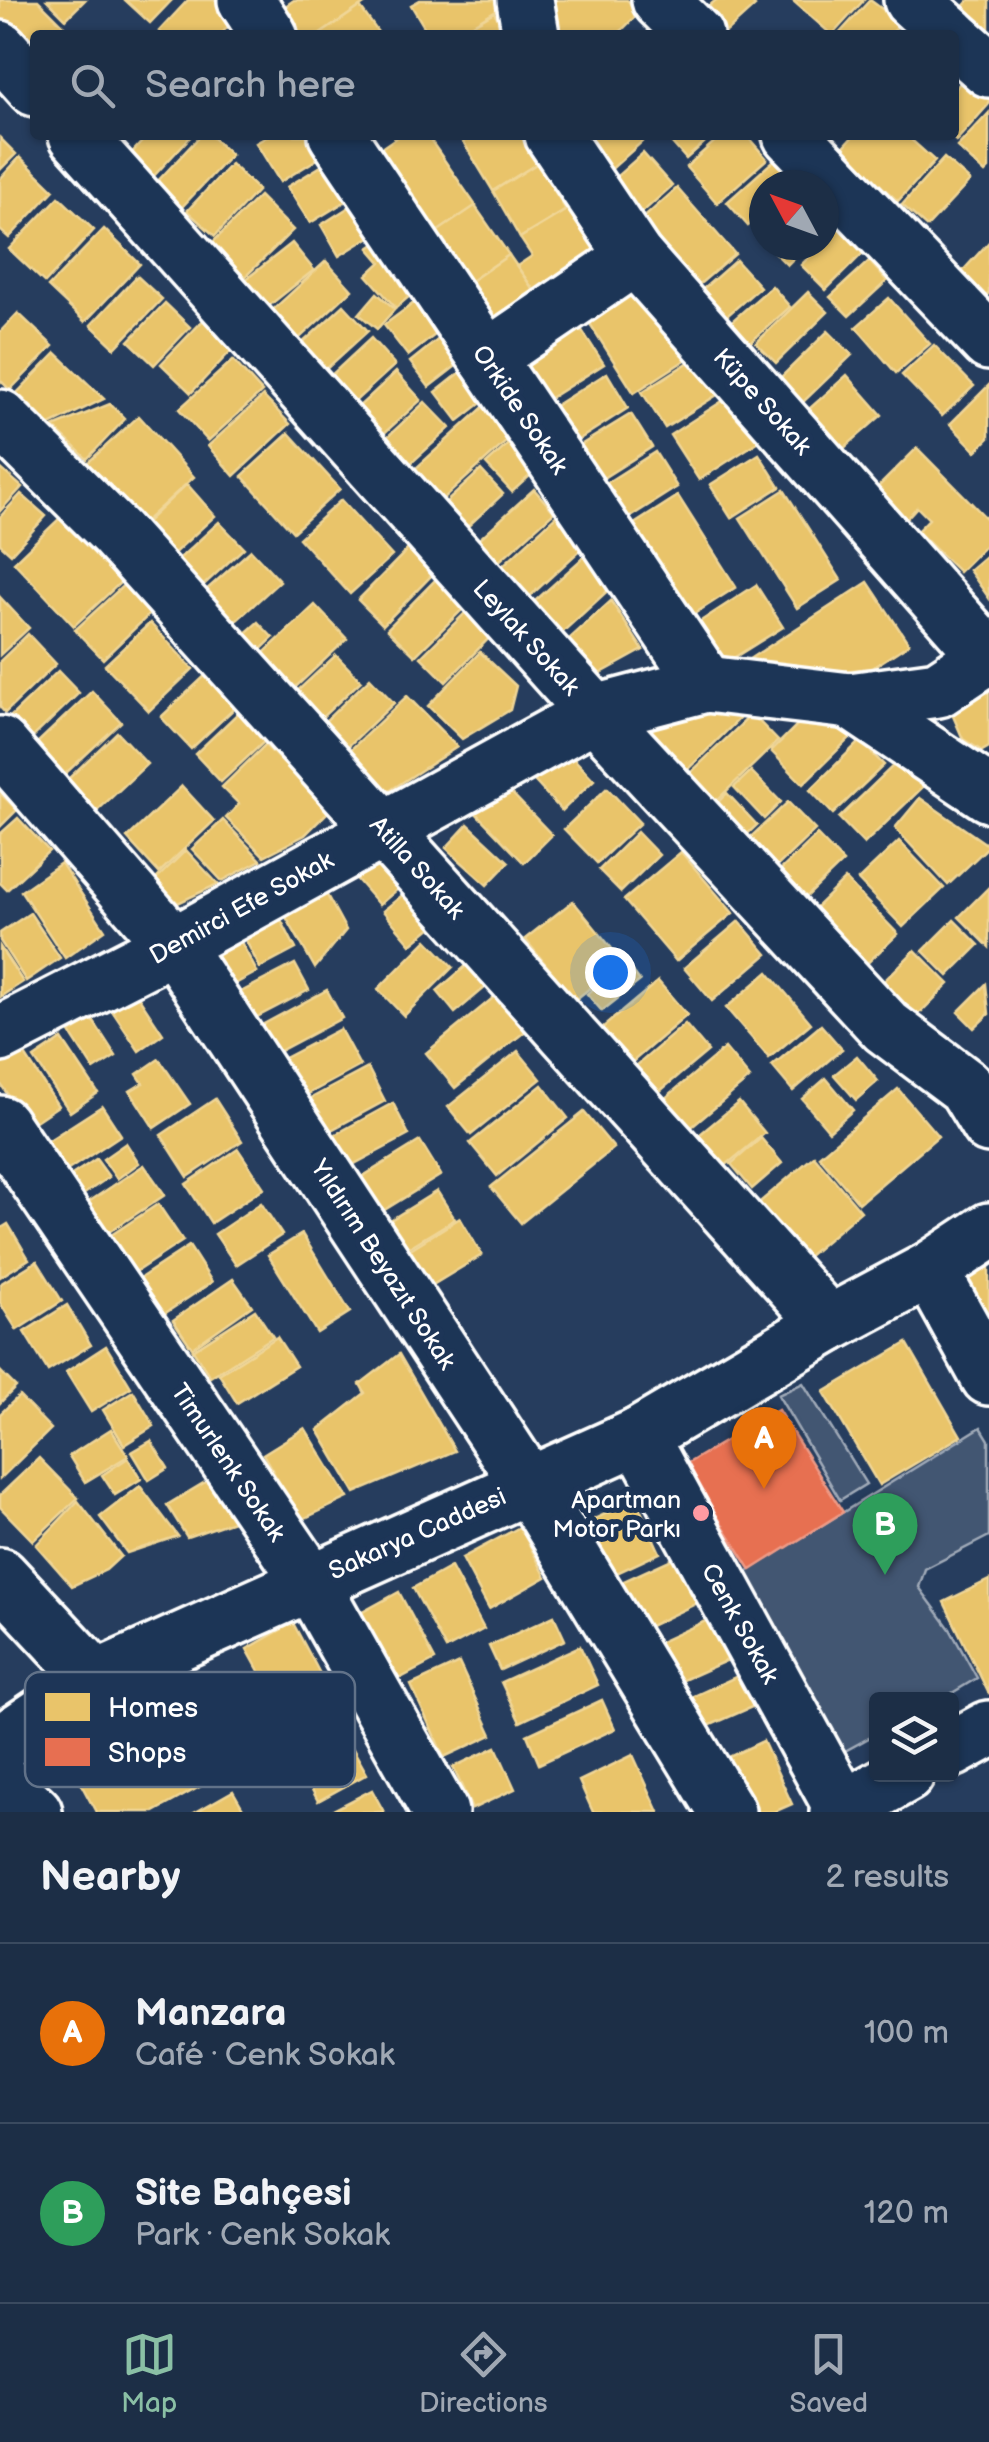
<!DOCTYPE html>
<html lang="en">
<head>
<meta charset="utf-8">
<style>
  :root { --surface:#1c2e46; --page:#25364d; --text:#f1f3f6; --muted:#a0a8b3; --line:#3a4a5f; --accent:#8abfa5 }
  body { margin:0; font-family:"Balsamiq Sans",sans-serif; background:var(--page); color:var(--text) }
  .controls { position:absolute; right:30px; bottom:30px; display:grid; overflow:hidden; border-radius:10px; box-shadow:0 2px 8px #0004 }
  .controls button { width:90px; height:90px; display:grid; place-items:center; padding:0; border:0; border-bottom:2px solid var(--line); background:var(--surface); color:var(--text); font:50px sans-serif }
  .compass { position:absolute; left:749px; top:170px; width:90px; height:90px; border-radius:50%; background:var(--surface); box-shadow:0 2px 8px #0004; rotate:311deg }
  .you { position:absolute; left:610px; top:972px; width:35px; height:35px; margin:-25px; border:8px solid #fff; border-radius:50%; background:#1a73e8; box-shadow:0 0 0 15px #1a73e833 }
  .badge { display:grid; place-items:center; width:65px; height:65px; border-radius:50%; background:var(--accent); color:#fff; font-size:32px; font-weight:700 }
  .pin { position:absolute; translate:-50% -82px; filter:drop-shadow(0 2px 5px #0008) }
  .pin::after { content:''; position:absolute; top:52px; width:35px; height:30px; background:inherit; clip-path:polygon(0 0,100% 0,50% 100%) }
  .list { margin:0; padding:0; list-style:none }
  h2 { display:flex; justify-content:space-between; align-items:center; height:130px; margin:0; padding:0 40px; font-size:42px }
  h2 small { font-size:32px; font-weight:400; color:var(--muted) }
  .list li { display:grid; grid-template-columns:65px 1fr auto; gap:30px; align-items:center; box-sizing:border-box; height:180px; padding:0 40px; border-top:2px solid var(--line) }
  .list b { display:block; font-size:38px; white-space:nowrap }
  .list p { margin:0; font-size:32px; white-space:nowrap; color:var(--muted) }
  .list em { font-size:32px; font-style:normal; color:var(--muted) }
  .icon { flex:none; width:55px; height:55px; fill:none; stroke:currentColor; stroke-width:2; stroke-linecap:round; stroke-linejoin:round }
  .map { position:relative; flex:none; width:989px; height:1812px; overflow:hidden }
  .search { position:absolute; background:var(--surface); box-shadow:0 2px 8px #0004; left:30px; right:30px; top:30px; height:110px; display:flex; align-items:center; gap:25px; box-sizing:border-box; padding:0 35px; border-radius:10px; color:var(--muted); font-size:38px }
  .sheet { height:490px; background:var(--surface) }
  nav { display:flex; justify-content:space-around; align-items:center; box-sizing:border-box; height:140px; border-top:2px solid var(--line); background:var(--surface); font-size:28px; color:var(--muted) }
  nav a { display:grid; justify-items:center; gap:5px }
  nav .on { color:var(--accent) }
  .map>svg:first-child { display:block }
</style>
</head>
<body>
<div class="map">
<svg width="989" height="1812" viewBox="0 0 989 1812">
  <rect width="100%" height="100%" fill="#263d5e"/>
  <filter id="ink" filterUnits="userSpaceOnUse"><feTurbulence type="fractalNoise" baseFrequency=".01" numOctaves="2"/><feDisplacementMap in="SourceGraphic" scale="20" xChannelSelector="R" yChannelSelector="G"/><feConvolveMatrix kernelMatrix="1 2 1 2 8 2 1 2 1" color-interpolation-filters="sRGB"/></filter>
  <g filter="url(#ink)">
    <g fill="#425672" stroke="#a0aab8" stroke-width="2.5">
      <polygon points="803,1383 866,1484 840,1500 778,1395"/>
      <polygon points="981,1427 989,1440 989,1536 925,1569 919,1587 950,1629 977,1678 942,1699 876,1700 876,1734 843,1752 732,1581"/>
    </g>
    <g fill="#e9c46a" stroke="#f0d697" stroke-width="2.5">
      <polygon points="0,0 38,0 64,26 55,35 35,35 35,55 0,30"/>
      <polygon points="47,0 85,0 66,19"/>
      <polygon points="125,0 172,0 150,23"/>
      <polygon points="188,0 222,0 239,15 220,35 164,35 159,31"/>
      <polygon points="294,0 366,0 367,2 319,35 288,35 274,14"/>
      <polygon points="420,0 504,0 506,4 455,35 429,35 411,5"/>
      <polygon points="552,0 627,0 639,13 617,35 555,35"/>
      <polygon points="716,0 749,0 755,6 723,35 698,35 688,24"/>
      <polygon points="792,0 864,0 832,35"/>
      <polygon points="870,0 901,23 890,35 838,35"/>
      <polygon points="969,0 989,0 989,32 962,8"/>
      <polygon points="360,7 380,35 319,35"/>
      <polygon points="494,12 508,35 455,35"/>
      <polygon points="970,72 989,90 989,104 956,141 949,135 954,135 954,90"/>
      <polygon points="989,113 989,169 985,173 957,147"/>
      <polygon points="148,135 192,135 152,178 129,156"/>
      <polygon points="201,135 210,135 231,155 181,208 155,184"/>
      <polygon points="270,135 316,135 327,153 280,182 256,143"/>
      <polygon points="400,135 427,135 476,206 428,238 371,155"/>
      <polygon points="459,135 533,135 538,163 493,191"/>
      <polygon points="596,135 642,135 645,139 597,182 573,155"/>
      <polygon points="665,135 713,135 686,159"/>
      <polygon points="722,135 746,135 767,159 717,203 686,167"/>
      <polygon points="854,135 906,135 935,161 898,201 841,150"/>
      <polygon points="0,138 16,154 0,170"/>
      <polygon points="643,153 672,186 628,225 599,192"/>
      <polygon points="781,154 802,179 795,185 764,185 764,212 748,226 727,202"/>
      <polygon points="20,157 54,190 9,238 0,230 0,179"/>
      <polygon points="336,157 359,193 310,223 287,187"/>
      <polygon points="944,158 970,181 927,227 902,205"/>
      <polygon points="538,163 566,210 520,238 493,191"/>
      <polygon points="231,164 258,190 215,236 187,211"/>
      <polygon points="677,188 735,254 688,294 631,229"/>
      <polygon points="259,196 293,230 245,277 212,243"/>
      <polygon points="59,197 94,230 45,283 9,249"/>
      <polygon points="365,197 384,228 339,256 321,225"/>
      <polygon points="475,206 509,255 462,287 428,238"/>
      <polygon points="570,208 602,260 539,298 517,266 532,256 520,238"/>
      <polygon points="846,220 871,245 826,290 801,265"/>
      <polygon points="104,229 140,264 85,322 48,287"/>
      <polygon points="389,235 420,287 396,308 367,275 381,262 369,248"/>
      <polygon points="989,242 989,293 984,299 959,275"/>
      <polygon points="292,243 314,270 261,312 240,284"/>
      <polygon points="767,245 807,245 787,265"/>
      <polygon points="509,255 539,298 495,328 465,285"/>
      <polygon points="736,260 760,287 720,322 696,295"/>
      <polygon points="326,261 352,290 291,346 265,317"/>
      <polygon points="869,261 887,281 849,316 830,297"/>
      <polygon points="137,276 162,299 115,348 91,325"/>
      <polygon points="772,286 790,307 744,348 725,327"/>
      <polygon points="636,287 690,357 634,393 587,319"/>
      <polygon points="808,292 828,312 776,363 756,343"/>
      <polygon points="377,293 395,309 377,329 359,314"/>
      <polygon points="426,294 449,324 408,356 384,325"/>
      <polygon points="889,298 930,344 896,373 856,327"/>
      <polygon points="165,303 190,327 154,365 129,341"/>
      <polygon points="344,305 368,331 324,371 300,345"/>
      <polygon points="214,309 244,337 191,393 161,364"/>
      <polygon points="18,313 53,346 10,390 0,380 0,332"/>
      <polygon points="579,326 604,364 536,407 520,381 525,361"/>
      <polygon points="828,331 852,355 800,405 777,381"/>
      <polygon points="445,334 465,359 429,387 410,362"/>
      <polygon points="371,338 395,365 351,405 327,379"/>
      <polygon points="934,345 974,386 942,416 902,375"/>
      <polygon points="56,353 104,399 46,427 14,396"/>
      <polygon points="697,357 720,393 665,428 642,392"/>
      <polygon points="233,360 262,392 208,441 179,409"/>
      <polygon points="475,361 498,390 458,421 436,392"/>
      <polygon points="396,372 421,400 380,437 355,410"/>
      <polygon points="607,373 628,408 564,449 542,414"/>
      <polygon points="847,375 882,415 835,456 800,417"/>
      <polygon points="989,385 989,438 976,451 950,424"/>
      <polygon points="738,391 767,436 699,480 670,435"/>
      <polygon points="263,396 290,424 234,476 208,446"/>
      <polygon points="425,402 450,428 409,465 385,439"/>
      <polygon points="489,402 517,432 442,500 415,469"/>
      <polygon points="110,404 125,419 87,459 53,427"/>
      <polygon points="631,414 652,447 592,485 571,451"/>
      <polygon points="139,416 194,477 140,526 84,466"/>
      <polygon points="289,433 340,489 293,532 242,476"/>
      <polygon points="517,436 543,464 512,492 486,464"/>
      <polygon points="917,448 989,521 989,542 959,572 917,531 929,519 917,507 906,519 876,489"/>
      <polygon points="655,452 677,487 619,524 597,489"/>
      <polygon points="759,454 780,487 731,518 710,485"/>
      <polygon points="0,468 22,487 0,511"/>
      <polygon points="481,470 503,494 465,529 443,505"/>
      <polygon points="187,484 215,516 171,556 143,525"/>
      <polygon points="534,489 554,512 496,564 476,542"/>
      <polygon points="784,490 841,580 797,608 740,518"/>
      <polygon points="21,494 46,516 11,554 0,544 0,517"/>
      <polygon points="678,496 736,587 683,621 625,530"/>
      <polygon points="341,500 392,556 350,594 299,538"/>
      <polygon points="559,513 587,544 528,598 500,568"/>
      <polygon points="61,517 122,581 74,626 14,562"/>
      <polygon points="219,522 244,548 194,594 170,567"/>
      <polygon points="412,545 437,570 383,625 358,600"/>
      <polygon points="251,550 280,581 225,631 195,600"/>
      <polygon points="989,553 989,598 969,570"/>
      <polygon points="586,555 614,585 554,640 526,609"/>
      <polygon points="441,574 470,602 415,656 387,629"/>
      <polygon points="128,581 155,609 103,659 75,630"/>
      <polygon points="868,582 909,644 872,668 747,681 737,667"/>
      <polygon points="756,585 783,627 719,667 693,626"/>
      <polygon points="0,597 29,628 0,655"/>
      <polygon points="611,601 643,650 585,682 557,650"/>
      <polygon points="474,604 499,628 446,682 421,657"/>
      <polygon points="315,605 347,639 284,698 252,664"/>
      <polygon points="258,622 273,638 250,660 234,643"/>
      <polygon points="150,623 193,669 149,711 105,665"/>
      <polygon points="28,634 56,664 5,713 0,707 0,661"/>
      <polygon points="480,652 516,686 510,710 462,739 428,706"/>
      <polygon points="336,655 361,681 317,722 292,696"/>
      <polygon points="58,671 79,693 28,742 7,720"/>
      <polygon points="208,673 238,705 191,749 161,717"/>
      <polygon points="370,678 394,703 343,751 320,726"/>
      <polygon points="92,691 121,722 65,774 36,744"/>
      <polygon points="989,691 989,747 982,751 963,739 950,709"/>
      <polygon points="407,696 457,747 386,793 348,752"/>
      <polygon points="716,698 740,718 680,777 634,729"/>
      <polygon points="239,712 266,740 221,782 195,754"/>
      <polygon points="752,714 778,741 709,808 683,780"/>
      <polygon points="808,714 856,732 803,784 771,751"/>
      <polygon points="117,732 147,764 96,812 66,781"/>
      <polygon points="860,741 884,765 833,814 810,790"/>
      <polygon points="558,742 594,780 562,811 526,772"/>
      <polygon points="265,745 330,810 305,835 264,856 226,818 239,804 222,787"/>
      <polygon points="898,761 923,787 864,844 839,818"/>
      <polygon points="751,771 781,802 764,819 734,787"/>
      <polygon points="501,782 552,835 524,863 473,810"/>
      <polygon points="182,786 214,821 159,873 127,838"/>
      <polygon points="607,788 640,823 597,863 564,829"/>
      <polygon points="0,793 17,810 0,827"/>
      <polygon points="727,793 757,825 737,844 707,813"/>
      <polygon points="920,798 989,846 948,885 895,828"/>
      <polygon points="788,802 815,830 767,876 739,848"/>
      <polygon points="18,818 49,851 7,890 0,883 0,834"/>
      <polygon points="223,820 261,860 222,881 192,849"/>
      <polygon points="468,824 509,862 487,885 446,848"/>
      <polygon points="637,832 659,855 621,892 599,870"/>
      <polygon points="817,835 843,862 795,908 769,881"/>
      <polygon points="899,841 944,888 903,927 858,880"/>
      <polygon points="383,843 412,877 379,905 347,868"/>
      <polygon points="186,850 218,884 178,903 155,880"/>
      <polygon points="681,852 733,913 676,961 624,900"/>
      <polygon points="61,863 105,930 65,958 21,891"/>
      <polygon points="845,879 898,934 859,971 806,917"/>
      <polygon points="416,884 444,917 411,944 383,911"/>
      <polygon points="989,887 989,947 959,917"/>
      <polygon points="323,888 346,930 315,968 282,910"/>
      <polygon points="573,901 623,962 575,1000 525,939"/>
      <polygon points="276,910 296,949 260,968 240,929"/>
      <polygon points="30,913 60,958 26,981 0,941 0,933"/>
      <polygon points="954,920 979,945 948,976 923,951"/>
      <polygon points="739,921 767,954 712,1001 684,968"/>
      <polygon points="234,929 257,972 222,991 199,948"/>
      <polygon points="427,940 453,967 404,1016 378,989"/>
      <polygon points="0,947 23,982 0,997"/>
      <polygon points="915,950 949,984 908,1025 874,991"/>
      <polygon points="481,953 500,975 455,1013 437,991"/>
      <polygon points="626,962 640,981 602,1011 587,994"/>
      <polygon points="295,964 309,990 253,1019 239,993"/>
      <polygon points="768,972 811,1023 769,1058 726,1008"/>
      <polygon points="658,981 687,1015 630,1064 601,1029"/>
      <polygon points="986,984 989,1014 974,1028 958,1012"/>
      <polygon points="132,987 163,1034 139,1051 107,1003"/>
      <polygon points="327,990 342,1018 274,1054 260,1026"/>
      <polygon points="499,993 528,1029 455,1088 426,1053"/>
      <polygon points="92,1019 116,1056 94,1070 70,1033"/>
      <polygon points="685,1024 708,1051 659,1092 636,1066"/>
      <polygon points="821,1025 842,1049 793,1091 772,1066"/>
      <polygon points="340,1029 360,1066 291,1103 271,1065"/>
      <polygon points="62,1039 98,1093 70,1112 34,1058"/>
      <polygon points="18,1044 58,1106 28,1126 0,1083 0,1056"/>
      <polygon points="725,1048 750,1078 681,1136 656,1106"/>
      <polygon points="518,1051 541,1079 471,1135 448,1107"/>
      <polygon points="857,1056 878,1081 856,1100 834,1075"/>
      <polygon points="159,1059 190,1104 154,1128 130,1091 143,1083 137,1074"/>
      <polygon points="368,1068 385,1101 320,1136 302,1103"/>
      <polygon points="826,1078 853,1110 829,1131 802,1099"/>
      <polygon points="542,1085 568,1118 497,1176 470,1143"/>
      <polygon points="898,1089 938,1136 859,1203 819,1156"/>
      <polygon points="215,1099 242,1141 188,1177 161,1135"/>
      <polygon points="739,1102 765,1133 725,1166 699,1135"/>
      <polygon points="393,1103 409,1135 343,1170 327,1139"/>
      <polygon points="102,1106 121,1135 56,1178 37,1148"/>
      <polygon points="584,1112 614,1148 521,1223 491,1187"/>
      <polygon points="761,1138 782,1163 752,1189 731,1164"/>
      <polygon points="420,1141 441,1175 373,1217 352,1183"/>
      <polygon points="126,1143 139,1163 117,1179 103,1159"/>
      <polygon points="238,1149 264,1188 211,1223 186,1184"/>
      <polygon points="814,1156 861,1211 800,1263 753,1208"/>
      <polygon points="96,1159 109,1177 71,1203 58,1184"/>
      <polygon points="144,1165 165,1195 95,1241 75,1211"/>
      <polygon points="437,1191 455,1219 406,1249 389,1221"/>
      <polygon points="261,1203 282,1235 236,1265 215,1234"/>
      <polygon points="158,1204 183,1241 123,1280 99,1243"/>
      <polygon points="460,1218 482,1255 421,1292 399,1256"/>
      <polygon points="8,1224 29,1259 0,1277 0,1229"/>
      <polygon points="302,1234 350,1312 317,1333 268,1255"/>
      <polygon points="189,1246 212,1282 155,1320 131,1284"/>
      <polygon points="989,1260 989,1337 957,1277"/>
      <polygon points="37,1261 62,1301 17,1330 0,1303 0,1284"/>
      <polygon points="233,1279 252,1306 192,1348 173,1320"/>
      <polygon points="67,1305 91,1345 48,1371 24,1332"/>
      <polygon points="255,1310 273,1337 210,1377 193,1350"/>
      <polygon points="277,1337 296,1366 237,1403 219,1374"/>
      <polygon points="907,1343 961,1436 879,1485 824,1392"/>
      <polygon points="106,1346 131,1387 91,1412 66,1372"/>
      <polygon points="399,1354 455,1451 355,1493 318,1430 365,1393 360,1384"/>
      <polygon points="0,1371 16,1387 0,1403"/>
      <polygon points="133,1391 154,1426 124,1445 103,1410"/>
      <polygon points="19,1396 51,1429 0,1479 0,1414"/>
      <polygon points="305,1428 348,1498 301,1520 263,1454"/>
      <polygon points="111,1429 128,1456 85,1482 69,1456"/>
      <polygon points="151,1441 168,1468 149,1480 132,1452"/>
      <polygon points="39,1458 78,1498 33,1541 0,1507 0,1495"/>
      <polygon points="128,1458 141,1479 115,1495 102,1475"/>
      <polygon points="212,1478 239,1519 187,1537 167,1505"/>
      <polygon points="140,1486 178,1536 127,1553 100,1517"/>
      <polygon points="636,1500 660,1553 608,1577 583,1524"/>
      <polygon points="78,1501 121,1556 106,1570 72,1586 36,1545"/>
      <polygon points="520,1527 546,1577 489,1609 462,1558"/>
      <polygon points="685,1553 706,1599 639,1631 617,1584"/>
      <polygon points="451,1567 484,1629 446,1649 413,1588"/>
      <polygon points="989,1580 989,1694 944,1602"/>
      <polygon points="399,1592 435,1660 393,1682 357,1615"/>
      <polygon points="554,1616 565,1640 500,1670 489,1646"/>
      <polygon points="712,1618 730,1659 672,1685 653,1645"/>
      <polygon points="293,1623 343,1717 298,1742 247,1649"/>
      <polygon points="580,1646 598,1685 520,1722 501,1682"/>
      <polygon points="459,1663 492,1735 444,1757 411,1685"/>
      <polygon points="740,1675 754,1706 697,1731 683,1701"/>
      <polygon points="217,1693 252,1758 154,1812 96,1812 74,1771"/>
      <polygon points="602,1700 615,1729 539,1764 527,1735"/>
      <polygon points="343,1731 367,1774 318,1801 295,1757"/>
      <polygon points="763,1741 792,1804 774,1812 741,1812 718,1762"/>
      <polygon points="496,1747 515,1789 472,1809 453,1767"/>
      <polygon points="633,1755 659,1812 593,1812 579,1781"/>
      <polygon points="372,1790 384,1812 332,1812 331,1811"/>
      <polygon points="233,1791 245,1812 196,1812"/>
    </g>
    <polygon fill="#e76f51" stroke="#ee9a85" stroke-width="2.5" points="778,1410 843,1512 751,1570 685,1465"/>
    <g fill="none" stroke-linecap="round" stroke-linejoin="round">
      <defs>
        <g id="minor">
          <polyline points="246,0 269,35"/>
          <polyline points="525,0 531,35"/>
          <polyline points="660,0 695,35"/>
          <polyline points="912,0 951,35"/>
          <polyline points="954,38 989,69"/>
          <polyline points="0,49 35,88"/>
          <polyline points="77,135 595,713 886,1027 966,1087 989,1125"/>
          <polyline points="337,135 706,684"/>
          <polyline points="553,135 635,257 988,656"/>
          <polyline points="791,135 989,342"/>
          <polyline points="487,358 635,257"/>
          <polyline points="0,418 116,533 829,1324"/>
          <polyline points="850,701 989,794"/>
          <polyline points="0,745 174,945 527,1482 727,1812"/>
          <polyline points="0,1034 174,945 595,713 706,684 850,701 938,689 989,655"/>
          <polyline points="0,1124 310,1581 440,1812"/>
          <polyline points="930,1270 989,1377"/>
          <polyline points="639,1436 843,1809"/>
          <polyline points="0,1576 96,1679"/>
          <polyline points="952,1749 989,1729"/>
          <polyline points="0,1780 34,1812"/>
          <polyline points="838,1812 906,1774"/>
        </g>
        <polyline id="major" points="0,1744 96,1679 639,1436 829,1324 930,1270 989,1231"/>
      </defs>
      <use href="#minor" stroke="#fff" stroke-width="62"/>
      <use href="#major" stroke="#fff" stroke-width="62"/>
      <use href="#minor" stroke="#1d3557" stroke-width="55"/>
      <use href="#major" stroke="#1d3557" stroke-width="55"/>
    </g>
  </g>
  <circle fill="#ff9aa2" stroke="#1d3557" stroke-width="4" cx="701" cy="1513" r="10"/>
  <g text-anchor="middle" stroke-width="10" stroke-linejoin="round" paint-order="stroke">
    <g font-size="25" fill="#fff" stroke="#1d3557">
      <text transform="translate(763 401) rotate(48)" y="9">Küpe Sokak</text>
      <text transform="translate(521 409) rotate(56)" y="9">Orkide Sokak</text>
      <text transform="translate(527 637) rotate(48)" y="9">Leylak Sokak</text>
      <text transform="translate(418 867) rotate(48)" y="9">Atilla Sokak</text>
      <text transform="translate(241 907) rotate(-29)" y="9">Demirci Efe Sokak</text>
      <text transform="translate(384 1264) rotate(57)" y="9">Yıldırım Beyazıt Sokak</text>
      <text transform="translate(229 1462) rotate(56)" y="9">Timurlenk Sokak</text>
      <text transform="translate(417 1533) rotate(-24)" y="9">Sakarya Caddesi</text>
      <text transform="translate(741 1623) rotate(61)" y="9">Cenk Sokak</text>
    </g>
    <g font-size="25" fill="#fff" stroke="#1d3557" text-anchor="end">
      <text x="681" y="1508">Apartman<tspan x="681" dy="29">Motor Parkı</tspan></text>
    </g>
  </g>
  <rect x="25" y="1672" width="330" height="115" rx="15" fill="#1d3557" stroke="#617289" stroke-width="2.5"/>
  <rect x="45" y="1693" width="45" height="28" fill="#e9c46a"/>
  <rect x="45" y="1738" width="45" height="28" fill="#e76f51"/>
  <g font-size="28" fill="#fff">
    <text x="108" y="1717">Homes</text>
    <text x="108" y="1762">Shops</text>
  </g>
</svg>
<div class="controls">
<button><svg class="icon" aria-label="layers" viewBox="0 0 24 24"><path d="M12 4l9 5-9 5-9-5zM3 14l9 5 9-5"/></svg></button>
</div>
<svg class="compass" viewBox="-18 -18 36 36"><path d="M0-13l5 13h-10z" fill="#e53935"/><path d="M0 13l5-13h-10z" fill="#a0a8b3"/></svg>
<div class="you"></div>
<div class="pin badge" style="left:764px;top:1489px;background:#e8710a">A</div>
<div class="pin badge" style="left:885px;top:1575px;background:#2e9e5b">B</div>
<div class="search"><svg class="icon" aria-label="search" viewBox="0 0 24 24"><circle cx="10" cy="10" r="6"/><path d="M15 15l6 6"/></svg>Search here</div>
</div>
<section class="sheet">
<h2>Nearby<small>2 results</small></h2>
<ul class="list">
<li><span class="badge" style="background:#e8710a">A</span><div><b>Manzara</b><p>Café · Cenk Sokak</p></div><em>100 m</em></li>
<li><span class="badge" style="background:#2e9e5b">B</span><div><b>Site Bahçesi</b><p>Park · Cenk Sokak</p></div><em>120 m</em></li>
</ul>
</section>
<nav>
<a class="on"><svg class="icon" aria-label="map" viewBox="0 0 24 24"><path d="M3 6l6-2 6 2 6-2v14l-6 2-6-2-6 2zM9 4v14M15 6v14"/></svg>Map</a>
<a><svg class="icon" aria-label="directions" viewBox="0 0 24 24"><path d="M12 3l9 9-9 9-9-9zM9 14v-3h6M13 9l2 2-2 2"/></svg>Directions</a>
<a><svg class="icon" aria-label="saved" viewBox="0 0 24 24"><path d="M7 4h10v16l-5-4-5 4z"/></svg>Saved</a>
</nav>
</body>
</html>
